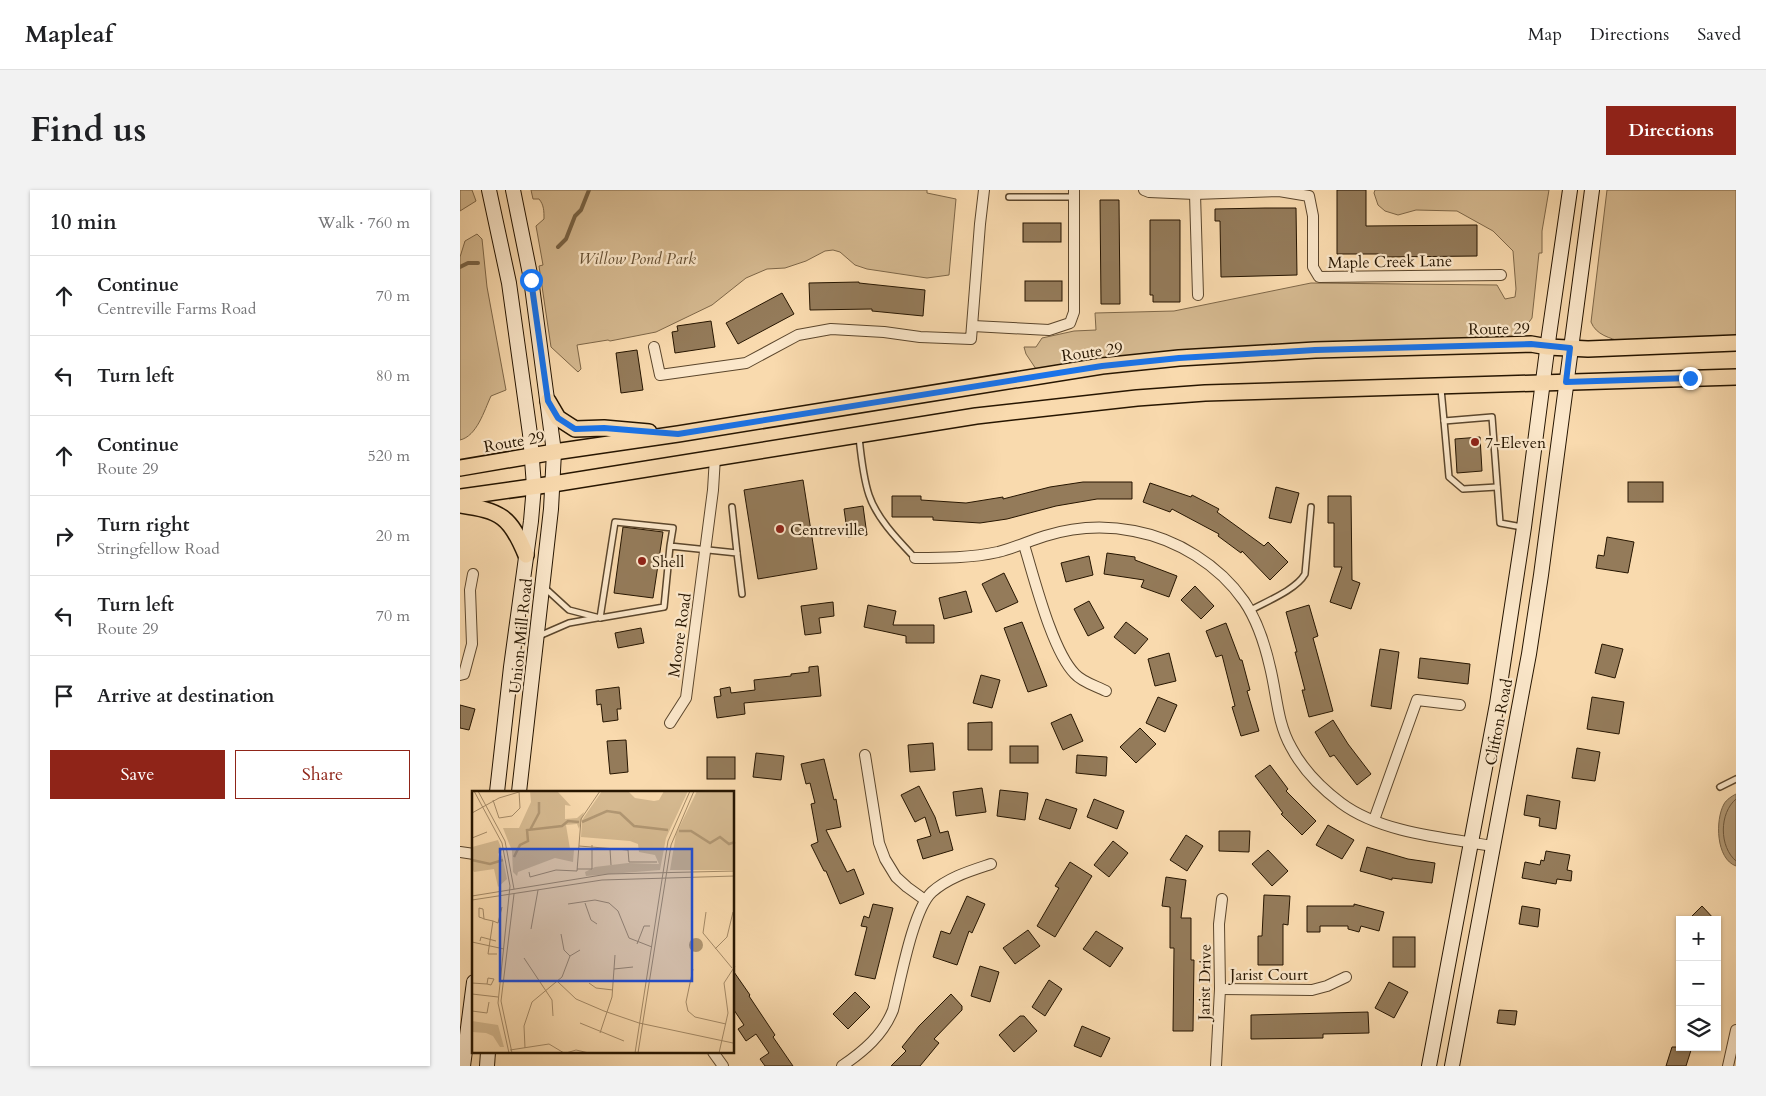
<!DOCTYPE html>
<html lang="en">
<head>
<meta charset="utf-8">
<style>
  :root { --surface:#fff; --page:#f2f2f2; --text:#202124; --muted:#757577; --line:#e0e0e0; --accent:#8f2418 }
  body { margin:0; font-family:Cardo,serif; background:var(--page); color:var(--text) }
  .controls { position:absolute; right:15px; bottom:15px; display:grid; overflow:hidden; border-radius:0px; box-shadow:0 1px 4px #0004 }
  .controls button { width:45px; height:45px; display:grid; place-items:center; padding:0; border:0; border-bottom:1px solid var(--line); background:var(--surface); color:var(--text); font:25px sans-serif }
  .stop { position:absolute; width:15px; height:15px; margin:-11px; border:4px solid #1a73e8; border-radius:50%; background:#fff }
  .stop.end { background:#1a73e8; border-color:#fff; box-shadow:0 1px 5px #0008 }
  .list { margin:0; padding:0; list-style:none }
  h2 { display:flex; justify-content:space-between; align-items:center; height:65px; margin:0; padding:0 20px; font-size:21px }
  h2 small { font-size:16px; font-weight:400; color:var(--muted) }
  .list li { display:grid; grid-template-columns:32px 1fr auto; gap:15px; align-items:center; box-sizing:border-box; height:80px; padding:0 20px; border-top:1px solid var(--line) }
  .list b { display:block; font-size:19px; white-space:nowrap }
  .list p { margin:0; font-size:16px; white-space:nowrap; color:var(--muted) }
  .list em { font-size:16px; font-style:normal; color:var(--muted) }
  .actions { display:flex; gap:10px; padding:15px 20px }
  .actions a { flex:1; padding:11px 0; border:1px solid var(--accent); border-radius:0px; text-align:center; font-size:18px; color:var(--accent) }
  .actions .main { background:var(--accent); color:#fff }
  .icon { flex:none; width:28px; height:28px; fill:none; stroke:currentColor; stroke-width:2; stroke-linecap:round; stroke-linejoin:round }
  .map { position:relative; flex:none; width:1276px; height:876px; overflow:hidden; border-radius:0px }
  header { display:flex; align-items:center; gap:30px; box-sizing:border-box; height:70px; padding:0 25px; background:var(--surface); border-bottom:1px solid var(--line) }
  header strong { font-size:24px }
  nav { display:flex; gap:28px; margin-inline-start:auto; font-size:18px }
  .intro { display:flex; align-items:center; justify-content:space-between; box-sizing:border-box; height:120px; padding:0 30px }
  h1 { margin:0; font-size:35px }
  .button { padding:12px 22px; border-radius:0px; background:var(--accent); color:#fff; font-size:18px; font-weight:700 }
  main { display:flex; gap:30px; padding:0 30px }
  aside { flex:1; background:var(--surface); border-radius:0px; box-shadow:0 1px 4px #0004 }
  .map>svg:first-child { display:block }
</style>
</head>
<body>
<header>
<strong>Mapleaf</strong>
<nav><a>Map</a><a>Directions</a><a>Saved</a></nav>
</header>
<div class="intro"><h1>Find us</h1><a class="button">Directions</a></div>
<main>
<aside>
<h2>10 min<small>Walk · 760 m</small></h2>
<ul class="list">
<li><svg class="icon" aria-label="ahead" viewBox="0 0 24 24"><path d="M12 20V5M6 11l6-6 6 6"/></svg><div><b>Continue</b><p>Centreville Farms Road</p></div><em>70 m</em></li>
<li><svg class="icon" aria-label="left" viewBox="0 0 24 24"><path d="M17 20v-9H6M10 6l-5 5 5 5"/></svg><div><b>Turn left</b></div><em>80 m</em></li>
<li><svg class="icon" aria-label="ahead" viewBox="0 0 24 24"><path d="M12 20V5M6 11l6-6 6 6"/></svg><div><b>Continue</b><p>Route 29</p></div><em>520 m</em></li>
<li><svg class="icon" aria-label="right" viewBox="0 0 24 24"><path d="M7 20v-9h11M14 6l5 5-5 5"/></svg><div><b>Turn right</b><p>Stringfellow Road</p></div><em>20 m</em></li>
<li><svg class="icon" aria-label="left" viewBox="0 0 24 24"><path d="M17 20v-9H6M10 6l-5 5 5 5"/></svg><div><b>Turn left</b><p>Route 29</p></div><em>70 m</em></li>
<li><svg class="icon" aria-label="arrive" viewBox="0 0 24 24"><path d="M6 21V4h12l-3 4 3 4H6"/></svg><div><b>Arrive at destination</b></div></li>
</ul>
<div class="actions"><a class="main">Save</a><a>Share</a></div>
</aside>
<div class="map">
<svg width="1276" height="876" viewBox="0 0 1276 876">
  <rect width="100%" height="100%" fill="#f9daae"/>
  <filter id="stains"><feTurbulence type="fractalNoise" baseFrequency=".004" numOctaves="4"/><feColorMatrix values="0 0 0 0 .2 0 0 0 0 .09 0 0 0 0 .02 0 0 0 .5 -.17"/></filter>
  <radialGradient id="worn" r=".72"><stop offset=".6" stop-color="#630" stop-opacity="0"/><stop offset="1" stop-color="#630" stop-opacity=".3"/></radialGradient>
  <g fill="#d5b990" stroke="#7e6748">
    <polygon points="0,0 12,0 16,11 0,21"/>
    <path d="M 71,0 L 467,0 L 467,3 L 496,9 L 489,85 L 467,88 L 407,79 L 395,75 L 380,62 L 373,60 L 365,61 L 346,71 L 325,78 L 307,79 L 286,88 L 252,115 L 196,142 L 150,151 L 148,150 L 117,155 L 121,179 L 118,182 L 91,157 L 79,76 L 83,75 L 76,36 L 84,29 C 84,21 84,15 79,9 L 73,9 Z"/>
    <polygon points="915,0 1089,0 1082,41 1082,63 1079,63 1072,128 1062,142 1049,151 586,179 576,179 566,164 564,157 576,157 582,148 614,141 636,140 635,123 714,121 851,93 1037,95 1045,109 1055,107 1056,99 1053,61 1033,41 997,21 956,20 938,25 925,21 918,15 914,3"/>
    <path d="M 1147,0 L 1276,0 L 1276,147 L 1162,152 C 1150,148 1136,145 1131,132 Z"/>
    <path d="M 17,44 L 22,49 L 27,97 L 46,200 L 31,206 C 24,221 17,246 0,250 L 0,67 L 5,51 Z"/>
  </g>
  <path fill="#b19773" stroke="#796345" d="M 1276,604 L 1276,676 C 1256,669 1255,630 1264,614 C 1266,610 1272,606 1276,604 Z"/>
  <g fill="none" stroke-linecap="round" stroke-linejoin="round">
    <path stroke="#6c563a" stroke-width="1" d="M 1276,609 C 1259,623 1259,657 1276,671"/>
    <g stroke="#796345" stroke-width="4">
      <polyline points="98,57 106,49 115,26 121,20 129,0"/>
      <polyline points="0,77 8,73 18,73"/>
    </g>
  </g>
  <g fill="#947b5a" stroke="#261500">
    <polygon points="877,0 906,0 906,36 1017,35 1017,66 923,67 923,64 877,64"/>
    <polygon points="640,10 659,10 660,114 641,114"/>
    <polygon points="805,18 836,18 837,85 761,87 760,31 755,31 755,19"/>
    <polygon points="690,30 720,30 720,112 693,112 693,105 690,105"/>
    <rect x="563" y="33" width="38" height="19"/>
    <rect x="565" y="91" width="37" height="20"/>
    <polygon points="399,92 399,93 465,100 463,126 412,121 412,119 350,120 349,93"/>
    <polygon points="322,103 334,124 278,154 266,133"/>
    <polygon points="251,131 255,157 215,163 212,142 218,141 217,136"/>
    <polygon points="177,160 183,200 161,203 156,163"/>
    <polygon points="1020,247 1022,281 997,283 995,249"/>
    <polygon points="343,290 357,379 298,389 284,300"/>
    <polygon points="623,292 672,292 672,309 637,309 596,316 547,329 520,333 473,330 473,327 432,327 432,306 461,306 461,310 506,313 543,307 543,309 590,297"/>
    <rect x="1168" y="292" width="35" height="20"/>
    <polygon points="690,293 731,307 732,305 759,319 757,322 804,356 808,352 828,372 810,390 782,361 781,363 758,346 759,344 712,319 710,322 683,312"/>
    <polygon points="816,297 839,303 831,333 809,328"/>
    <polygon points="868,306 891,306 892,390 900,393 891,419 870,412 882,377 874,377 874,333 868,333"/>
    <polygon points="403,316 407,345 388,347 384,319"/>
    <polygon points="163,337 203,342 193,408 154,403"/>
    <polygon points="1147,347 1174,352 1168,383 1136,378 1138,365 1144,366"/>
    <polygon points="647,363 675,367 675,370 717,386 709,407 681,397 684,390 644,384"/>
    <polygon points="629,366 633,385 606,392 601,373"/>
    <polygon points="544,383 558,412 536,422 522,394"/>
    <polygon points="735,396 754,416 741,429 721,410"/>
    <polygon points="506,401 512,422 484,429 479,408"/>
    <polygon points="629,411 644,438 628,446 614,419"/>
    <polygon points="373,412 374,426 359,428 361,443 345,445 341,416"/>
    <polygon points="408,415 436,421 433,435 474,435 474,453 446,453 446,446 404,437"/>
    <polygon points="849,415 858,446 853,448 873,521 849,527 842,500 845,500 835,462 837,462 826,422"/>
    <polygon points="562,432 587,496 568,502 544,438"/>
    <polygon points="666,432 688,449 675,464 654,447"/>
    <polygon points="766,433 780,470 782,470 790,500 787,501 799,541 781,546 772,517 775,516 762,465 756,467 746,441"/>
    <polygon points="181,438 184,453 158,458 155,443"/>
    <polygon points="1142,454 1163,459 1155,488 1135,483"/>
    <polygon points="920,459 939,462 931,519 911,516"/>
    <polygon points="709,463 716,491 695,496 688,469"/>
    <polygon points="960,468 1010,474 1008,494 958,488"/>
    <polygon points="358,476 361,506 284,513 285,524 257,528 254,507 261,506 260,499 270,497 271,503 295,500 294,490 331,486 331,484 349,482 349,477"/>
    <polygon points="521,485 540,490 532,518 513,513"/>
    <polygon points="159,497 161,519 157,519 158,530 143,532 141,514 137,515 136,500"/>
    <polygon points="698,507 717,515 705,542 686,533"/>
    <polygon points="1132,507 1164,512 1159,544 1127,539"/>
    <polygon points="0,515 15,519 9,540 0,538"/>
    <polygon points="611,524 623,551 603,560 591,533"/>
    <polygon points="873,530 888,554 911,584 897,595 874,565 870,567 855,542"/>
    <polygon points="532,532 532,560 508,560 508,533"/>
    <polygon points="680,538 696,554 676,573 660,557"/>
    <polygon points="166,550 168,582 150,584 147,551"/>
    <polygon points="473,553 475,580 450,582 448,555"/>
    <rect x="550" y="556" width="28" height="17"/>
    <polygon points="1117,558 1140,562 1135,591 1112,588"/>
    <polygon points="296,563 324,566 321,590 293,587"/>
    <polygon points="617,565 647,567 646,586 616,583"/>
    <rect x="247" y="567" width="28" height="22"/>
    <polygon points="364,569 374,610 376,609 381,637 366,640 387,682 394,679 404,704 380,714 366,681 364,681 351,655 358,652 351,614 355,613 350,593 346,594 341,574"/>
    <polygon points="810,575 828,599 826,601 856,631 842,645 821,624 823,623 795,586"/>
    <polygon points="459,596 475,627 480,643 488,641 493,660 463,669 457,650 471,646 465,627 455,632 441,605"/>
    <polygon points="522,598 526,622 496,626 493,602"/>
    <polygon points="540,600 568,603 565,630 537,626"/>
    <polygon points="1067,605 1100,611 1096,639 1079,636 1080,628 1064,625"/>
    <polygon points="586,609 617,619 610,639 579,629"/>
    <polygon points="634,609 664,621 657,639 627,627"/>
    <polygon points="868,635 894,650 882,669 856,655"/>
    <polygon points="759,641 790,641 789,662 759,661"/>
    <polygon points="726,645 743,656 727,681 710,670"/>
    <polygon points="653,651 668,663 649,687 634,675"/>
    <polygon points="907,657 948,669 975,673 972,693 932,688 932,690 900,681"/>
    <polygon points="808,660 828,681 812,696 792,674"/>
    <polygon points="1086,661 1110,665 1107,680 1112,681 1111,691 1097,689 1096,694 1062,688 1065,672 1080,675 1081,670 1084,671"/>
    <polygon points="610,672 632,686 595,747 577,736 599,698 595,696"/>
    <polygon points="706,687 726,690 721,728 731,728 731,770 734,770 733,841 713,841 714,758 710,758 710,717 702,716"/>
    <polygon points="804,705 830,706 828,735 823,734 823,775 798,775 798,746 802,746"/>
    <polygon points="507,706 525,714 512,743 509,741 497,775 473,767 481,741 490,744"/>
    <polygon points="413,714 433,718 415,789 395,785 407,737 401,736 404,726 409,728"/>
    <polygon points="894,714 924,722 919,741 901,736 899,742 888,739 888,736 860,736 860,742 847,742 847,716 894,716"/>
    <polygon points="1062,716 1080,719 1078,737 1059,734"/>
    <polygon points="1242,716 1255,730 1228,730"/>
    <polygon points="568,740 580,756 555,774 543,758"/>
    <polygon points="636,741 663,758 650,777 623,759"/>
    <rect x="933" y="747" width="22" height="30"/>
    <polygon points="520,776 539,782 530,812 511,806"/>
    <polygon points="274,782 290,805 289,806 315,845 313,847 333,876 305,876 300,869 309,863 296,844 286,851 278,839 284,835 274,820"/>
    <polygon points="589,790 602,799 585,826 572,817"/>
    <polygon points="929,792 948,802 934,828 915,818"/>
    <polygon points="395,802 410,817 388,839 373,824"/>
    <polygon points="491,804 502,816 502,820 474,849 479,853 460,876 431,876 446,861 442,857 459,836"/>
    <polygon points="1039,820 1057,821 1055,835 1037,833"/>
    <polygon points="908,822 909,843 863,844 863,848 791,849 791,825"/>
    <polygon points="560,826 564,826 577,841 554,862 539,845"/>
    <polygon points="622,836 650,848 641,867 614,856"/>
    <polygon points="1212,857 1232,857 1226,876 1206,876"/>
  </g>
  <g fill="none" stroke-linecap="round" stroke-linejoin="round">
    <defs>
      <g id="lane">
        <polyline points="549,7 614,7"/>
        <polyline points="981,199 984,231 1032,227 1040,333 1062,337"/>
        <polyline points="984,231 989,287 1003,299 1037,297"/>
        <path d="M 399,247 C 401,266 403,287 409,305 C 417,329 439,351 455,368"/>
        <polyline points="272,317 277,363"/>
        <polyline points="210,356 213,338 155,332 140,428 204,417 210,356 277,363 282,404"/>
        <polyline points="85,398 109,420 140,428"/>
        <path d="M 789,421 C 805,412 836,400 845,384 L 851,317"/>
        <polyline points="79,446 109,433 137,428"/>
        <polyline points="1260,597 1276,589"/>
      </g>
      <g id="street">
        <polyline points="684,0 689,2 735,4 819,1 849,6 853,26 853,77 859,87 1041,85"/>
        <polyline points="735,4 738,105"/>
        <polyline points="513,136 589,140 610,133 614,122 614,0"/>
        <polyline points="194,157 200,185 286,173 338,145 371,139 424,142 460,147 511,149 520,34 524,0"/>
        <path d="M 564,355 C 574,387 592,461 615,484 C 622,492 636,496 646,501"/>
        <path d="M 455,368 C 483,368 511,368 538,362 C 554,358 569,351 585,346 C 614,337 644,335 674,341 C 717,349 759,375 784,411 C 797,430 805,455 810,477 C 817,505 817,532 831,557 C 843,580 861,598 881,613 C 921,643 985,648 1033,656"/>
        <polyline points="0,485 4,484 12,454 10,400 13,384"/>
        <polyline points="210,533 226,508 253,300 255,267"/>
        <polyline points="405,565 419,653 425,669 436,687 447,697 465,710"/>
        <polyline points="914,630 957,510 1000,515"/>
        <polyline points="0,662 14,664"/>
        <polyline points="760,799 852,800 867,796 886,787"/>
        <polyline points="253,862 263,876"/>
        <path d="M 382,876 C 404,861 423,845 433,820 C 440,793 453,719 472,702 C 489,687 510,681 531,674"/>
        <polyline points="756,876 760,799 759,734 762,709"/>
        <polyline points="1268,876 1276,840"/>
      </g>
      <g id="secondary">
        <polyline points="29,0 49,93 70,244 74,296 71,331 51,477 37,602"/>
        <polyline points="53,0 71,89 94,262 91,319 59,602"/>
        <polyline points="3,876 14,792"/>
        <polyline points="27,876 28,862"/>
        <polyline points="969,876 1037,514 1064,337 1089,145 1110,0"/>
        <polyline points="992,876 1069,464 1081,385 1132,0"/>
      </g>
      <g id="primary">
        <polyline points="88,211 98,228 115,239 144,238 189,242"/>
        <polyline points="0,278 94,262 218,244 642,176 719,168 855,160 1071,154 1088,157 1128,159 1276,153"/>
        <polyline points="0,307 93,294 516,226 677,208 745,203 1276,187"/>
        <path d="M 0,315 C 41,321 50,326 66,365"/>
      </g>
    </defs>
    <use href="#lane" stroke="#5b462c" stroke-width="8"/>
    <use href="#street" stroke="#5b462c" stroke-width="12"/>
    <use href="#secondary" stroke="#261500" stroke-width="16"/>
    <use href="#primary" stroke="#261500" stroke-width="18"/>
    <use href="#lane" stroke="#fbe7ca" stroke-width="5"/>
    <use href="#street" stroke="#fbe7ca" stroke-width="10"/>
    <use href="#secondary" stroke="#fbe7ca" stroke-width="14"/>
    <use href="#primary" stroke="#f9daae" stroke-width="15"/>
  </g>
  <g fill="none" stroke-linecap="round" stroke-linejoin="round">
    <polyline stroke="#1a73e8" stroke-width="6" points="71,90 88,211 98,228 115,239 144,238 218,244 642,176 719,168 855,160 1071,154 1110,158 1106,192 1230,188"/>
  </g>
  <g fill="#8f2418" stroke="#fbe7ca" stroke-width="2">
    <circle cx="1015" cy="252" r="5"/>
    <circle cx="320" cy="339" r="5"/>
    <circle cx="182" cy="371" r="5"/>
  </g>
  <g text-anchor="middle" stroke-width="4.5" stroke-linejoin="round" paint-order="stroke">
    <g font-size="16" font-style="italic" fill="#634e32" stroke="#fbe7ca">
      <text x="177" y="74">Willow Pond Park</text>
    </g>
    <g font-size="16" fill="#261500" stroke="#fbe7ca">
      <text transform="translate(930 71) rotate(-1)" y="6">Maple Creek Lane</text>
      <text transform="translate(1039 138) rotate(-1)" y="6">Route 29</text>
      <text transform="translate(632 161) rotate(-8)" y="6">Route 29</text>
      <text transform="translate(54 251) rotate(-10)" y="6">Route 29</text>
      <text transform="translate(219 445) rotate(-82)" y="6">Moore Road</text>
      <text transform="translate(60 446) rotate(-84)" y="6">Union Mill Road</text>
      <text transform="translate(1038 532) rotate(-79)" y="6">Clifton Road</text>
      <text x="809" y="790">Jarist Court</text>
      <text transform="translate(744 792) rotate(-89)" y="6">Jarist Drive</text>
    </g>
    <g font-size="16" fill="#261500" stroke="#fbe7ca" text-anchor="start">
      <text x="1025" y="258">7-Eleven</text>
      <text x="330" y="345">Centreville</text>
      <text x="192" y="377">Shell</text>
    </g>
  </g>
  <g transform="translate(12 601)">
    <rect width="262" height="262" fill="#f9daae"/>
    <path d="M 58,0 L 86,1 L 99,15 L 93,14 L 93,28 L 105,27 L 112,21 L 107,38 L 105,33 L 94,34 L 98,58 L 102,59 L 101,71 L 83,67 L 46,81 L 45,85 L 41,81 L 40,60 L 31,37 L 47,37 L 59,11 ZM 130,0 L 156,0 L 163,7 L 182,10 L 187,9 L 192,0 L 216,0 L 194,47 L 188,79 L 114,85 L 113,81 L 123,76 L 156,72 L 187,73 L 183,64 L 167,61 L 166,53 L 158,50 L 109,46 L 110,29 ZM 225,0 L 262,0 L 262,79 L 198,79 L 204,43 ZM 26,49 L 30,59 L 26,63 L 27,68 L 30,64 L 35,88 L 26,96 L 22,78 L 2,81 L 0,77 L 0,56 ZM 0,230 L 26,234 L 32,256 L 28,256 L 21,245 L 14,242 L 0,241 Z" fill="#d5b990"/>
    <path d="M217 154a7 7 0 1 1 14 0a7 7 0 1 1-14 0Z" fill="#b19773"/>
    <path fill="none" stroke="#b19773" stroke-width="2.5" d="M 110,31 L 135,20 L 148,22 L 162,35 L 196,39M 58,39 L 67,22 L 67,11M 207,40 L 219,40 L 238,52 L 248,46 L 257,53 L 263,51M 42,66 L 48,54 L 56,50 L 55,39 L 90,35 L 96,30 L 107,31M 0,69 L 18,73 L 31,69"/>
    <path fill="none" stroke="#a58b68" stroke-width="1" d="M 2,0 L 30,52 L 38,95 L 26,212 L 37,262M 6,0 L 33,50 L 42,98M 21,9 L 27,27 L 40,25 L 48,17 L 47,0M 0,22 L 27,7 L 47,1M 0,47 L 15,41M 107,55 L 156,59 L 157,71 L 185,71M 138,58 L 139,74M 105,78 L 120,78 L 120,54M 57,81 L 58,86 L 84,79 L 105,80 L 109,28 L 128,0M 0,105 L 136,83 L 263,80M 0,109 L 130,89 L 263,85M 113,112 L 119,129 L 125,133M 96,113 L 123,109 L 137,112 L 146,120 L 157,147 L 180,156M 234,121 L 231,142 L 260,177M 12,128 L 11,118 L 7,117 L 7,126 L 10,127 L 12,128 L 21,130 L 26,132 L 30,116M 21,130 L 16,163 L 25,163M 59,138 L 66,99M 89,143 L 92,159 L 98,165M 8,150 L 9,146 L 24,150M 0,151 L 32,158M 165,153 L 172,135 L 178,135M 243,158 L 255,146 L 261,121M 52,167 L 80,209 L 81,225M 142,178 L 161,176M 221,178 L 214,211 L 216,220 L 223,226 L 254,233M 85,190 L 104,208 L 132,220 L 167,232 L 261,252M 0,192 L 15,193 L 19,194 L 22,188 L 16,187 L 15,193M 117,192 L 124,197 L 141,199M 0,203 L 26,206M 0,220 L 15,222 L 17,211M 108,232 L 152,250M 128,242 L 140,206 L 143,164M 53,257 L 52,235 L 60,211 L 90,186 L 98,165 L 108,159M 38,259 L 77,253 L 92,262M 40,262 L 29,210 L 42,103M 94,262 L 104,259 L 117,262M 163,262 L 196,50 L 218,0M 166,262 L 199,54 L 222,0M 247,262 L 256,222 L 252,192 L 263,175"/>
    <path fill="#1d4ed8" fill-opacity="0.15" stroke="#1d4ed8" stroke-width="2.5" d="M 28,58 L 220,58 L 220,190 L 28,190 Z"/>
    <rect width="262" height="262" fill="none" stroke="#261500" stroke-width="2.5"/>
  </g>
  <rect width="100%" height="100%" filter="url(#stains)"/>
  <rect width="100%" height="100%" fill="url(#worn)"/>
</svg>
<div class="controls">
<button>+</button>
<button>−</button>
<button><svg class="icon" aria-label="layers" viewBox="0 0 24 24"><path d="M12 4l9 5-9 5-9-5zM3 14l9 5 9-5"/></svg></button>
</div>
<div class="stop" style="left:71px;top:90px"></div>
<div class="stop end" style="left:1230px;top:188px"></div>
</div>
</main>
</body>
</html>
